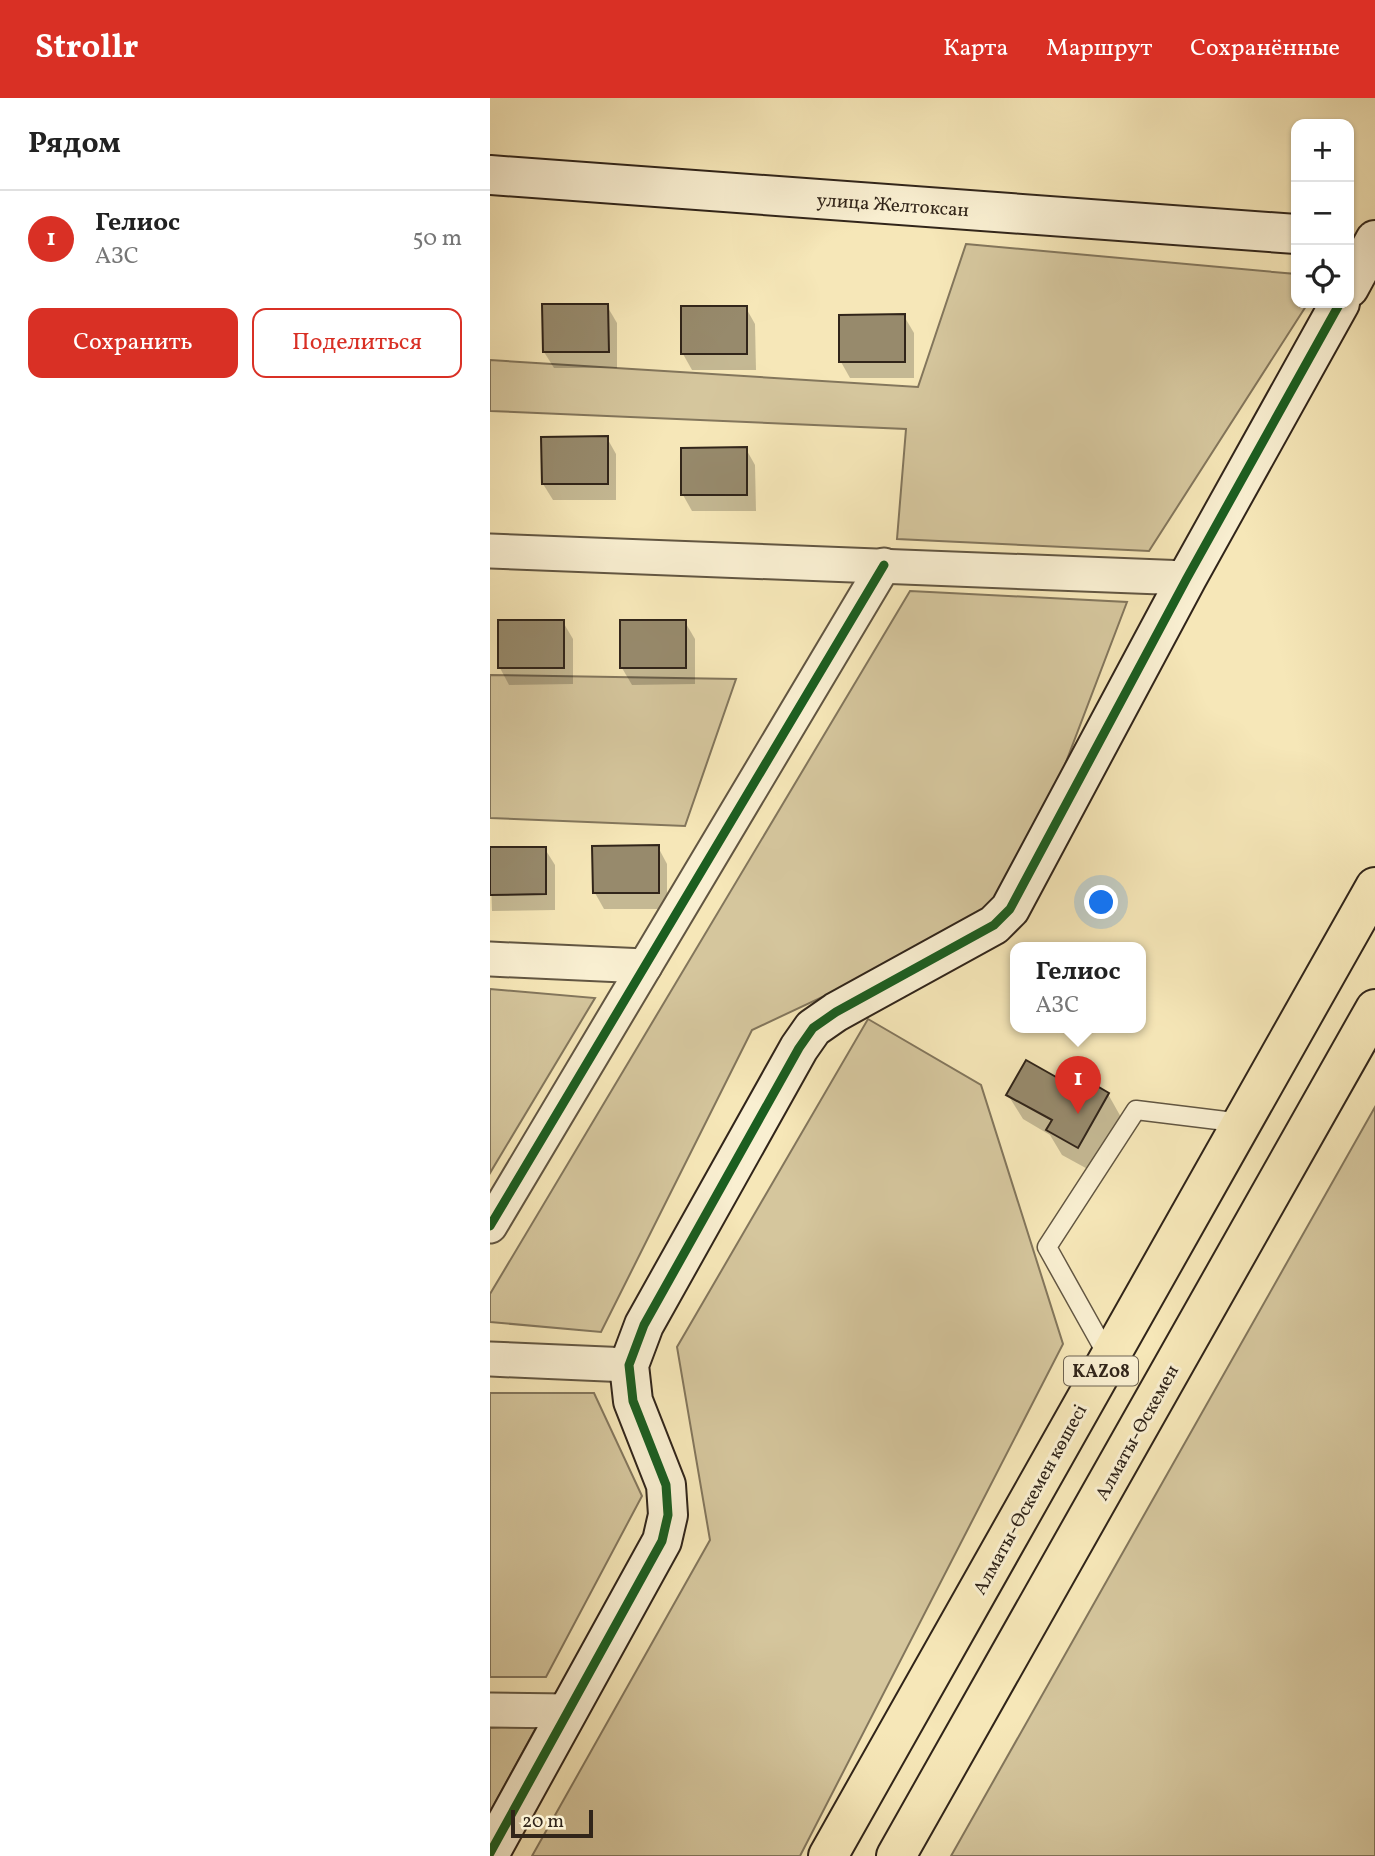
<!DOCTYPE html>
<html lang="ru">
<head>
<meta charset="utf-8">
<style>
  :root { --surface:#fff; --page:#f6f6f6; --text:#222; --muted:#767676; --line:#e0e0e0; --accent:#d93025 }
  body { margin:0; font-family:Vollkorn,serif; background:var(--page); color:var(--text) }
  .controls { position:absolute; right:21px; top:21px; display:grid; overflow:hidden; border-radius:14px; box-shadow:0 2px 5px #0004 }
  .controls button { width:63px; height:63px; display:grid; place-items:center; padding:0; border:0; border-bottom:2px solid var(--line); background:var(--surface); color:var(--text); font:35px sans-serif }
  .scale { position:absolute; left:21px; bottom:18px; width:82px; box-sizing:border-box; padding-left:7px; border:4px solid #31251a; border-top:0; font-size:19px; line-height:24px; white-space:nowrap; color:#31251a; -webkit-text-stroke:5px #f9efd1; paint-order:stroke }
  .you { position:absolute; left:612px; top:805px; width:24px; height:24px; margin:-18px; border:5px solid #fff; border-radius:50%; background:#1a73e8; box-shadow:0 0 0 10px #1a73e833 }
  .badge { display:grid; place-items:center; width:46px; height:46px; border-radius:50%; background:var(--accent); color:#fff; font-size:23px; font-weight:700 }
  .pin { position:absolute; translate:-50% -58px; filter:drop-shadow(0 2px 4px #0008) }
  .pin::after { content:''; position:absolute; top:37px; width:24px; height:21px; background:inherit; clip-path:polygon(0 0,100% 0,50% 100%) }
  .popup { position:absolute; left:520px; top:844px; width:136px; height:91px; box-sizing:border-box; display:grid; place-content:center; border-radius:14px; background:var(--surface); filter:drop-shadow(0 2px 5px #0005); font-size:23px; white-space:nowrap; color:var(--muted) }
  .popup b { font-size:26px; color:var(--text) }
  .popup::after { content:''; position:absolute; left:50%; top:100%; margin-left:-14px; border:14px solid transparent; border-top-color:var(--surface) }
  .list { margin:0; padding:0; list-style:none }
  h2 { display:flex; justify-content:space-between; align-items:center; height:91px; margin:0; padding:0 28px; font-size:30px }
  h2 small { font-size:23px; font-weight:400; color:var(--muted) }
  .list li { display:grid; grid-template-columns:46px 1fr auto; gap:21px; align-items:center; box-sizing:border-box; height:98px; padding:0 28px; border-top:2px solid var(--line) }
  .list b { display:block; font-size:26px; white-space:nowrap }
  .list p { margin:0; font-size:23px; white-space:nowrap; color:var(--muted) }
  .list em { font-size:23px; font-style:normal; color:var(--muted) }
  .actions { display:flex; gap:14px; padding:21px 28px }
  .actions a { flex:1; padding:16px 0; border:2px solid var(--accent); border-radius:14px; text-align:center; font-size:24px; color:var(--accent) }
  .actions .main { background:var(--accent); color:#fff }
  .icon { flex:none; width:38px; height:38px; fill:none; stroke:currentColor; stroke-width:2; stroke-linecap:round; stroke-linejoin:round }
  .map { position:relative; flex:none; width:885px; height:1758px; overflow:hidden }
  header { display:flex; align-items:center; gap:42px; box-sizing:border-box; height:98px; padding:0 35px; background:var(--accent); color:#fff }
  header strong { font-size:33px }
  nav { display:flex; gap:38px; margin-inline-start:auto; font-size:24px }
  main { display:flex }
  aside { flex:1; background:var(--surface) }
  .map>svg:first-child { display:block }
</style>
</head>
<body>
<header>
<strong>Strollr</strong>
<nav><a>Карта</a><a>Маршрут</a><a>Сохранённые</a></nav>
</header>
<main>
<aside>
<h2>Рядом<small></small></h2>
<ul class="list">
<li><span class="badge">1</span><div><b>Гелиос</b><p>АЗС</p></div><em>50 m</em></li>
</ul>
<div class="actions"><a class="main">Сохранить</a><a>Поделиться</a></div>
</aside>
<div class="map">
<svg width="885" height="1758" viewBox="0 0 885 1758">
  <rect width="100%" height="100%" fill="#f6e7b8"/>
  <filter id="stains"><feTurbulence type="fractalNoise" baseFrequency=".00286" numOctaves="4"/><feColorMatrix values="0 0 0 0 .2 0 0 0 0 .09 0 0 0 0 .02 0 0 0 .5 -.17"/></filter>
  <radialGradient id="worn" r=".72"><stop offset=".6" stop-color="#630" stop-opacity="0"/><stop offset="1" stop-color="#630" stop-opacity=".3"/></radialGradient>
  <g fill="#d5c69d" stroke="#83765c" stroke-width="2">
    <polygon points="476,146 806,176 806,205 818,205 659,453 407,441 416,331 0,313 0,262 428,289"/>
    <polygon points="420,493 637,504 520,811 262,932 111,1234 0,1224 0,1196"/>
    <polygon points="0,577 246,581 195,728 0,720"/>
    <polygon points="0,891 105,900 0,1075"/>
    <polygon points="378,921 491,987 573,1246 310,1758 42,1758 220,1442 187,1249"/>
    <polygon points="885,1009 885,1758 461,1758"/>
    <polygon points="0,1295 104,1295 152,1398 56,1579 0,1579"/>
    <polygon points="48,1626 0,1714 0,1630"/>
  </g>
  <g fill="#0003">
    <polygon points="117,208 127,225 127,270 64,270 54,254"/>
    <polygon points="256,210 265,226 266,272 202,272 193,256"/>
    <polygon points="414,218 424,235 424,280 360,280 351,264"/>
    <polygon points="117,340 126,356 126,402 63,402 53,386"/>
    <polygon points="256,351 265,367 266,413 202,413 193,397"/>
    <polygon points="73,524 83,541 83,586 19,587 10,570"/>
    <polygon points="195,524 205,541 205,586 142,587 132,570"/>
    <polygon points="168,749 177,766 177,811 114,811 105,795"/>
    <polygon points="0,751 55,751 65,767 65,812 2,813"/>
    <polygon points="583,990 618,996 632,1021 603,1074 572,1057 560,1037 533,1021 518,997"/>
  </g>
  <g fill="#978a6c" stroke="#31251a" stroke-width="2">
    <polygon points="52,206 118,206 119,254 53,254"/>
    <rect x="191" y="208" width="66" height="48"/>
    <polygon points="415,216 415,264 349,264 349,217"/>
    <polygon points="118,338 118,386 52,386 51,339"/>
    <polygon points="257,349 257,397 191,397 191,350"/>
    <rect x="8" y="522" width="66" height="48"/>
    <rect x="130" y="522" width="66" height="48"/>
    <polygon points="169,747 169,795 103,795 102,748"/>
    <polygon points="0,749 56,749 56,796 0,797"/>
    <polygon points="536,962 582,988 588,977 619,995 588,1050 556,1032 562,1022 516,997"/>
  </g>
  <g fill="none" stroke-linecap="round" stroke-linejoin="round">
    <defs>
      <polyline id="lane" points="619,1260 557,1149 646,1012 752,1025"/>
      <g id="street">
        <polyline points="0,453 697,480"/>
        <polyline points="0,861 155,868"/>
        <polyline points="0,1128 394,467"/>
        <polyline points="0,1261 139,1267"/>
        <polyline points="0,1612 78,1613"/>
      </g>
      <g id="secondary">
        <polyline points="0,77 806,136"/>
        <polyline points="859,190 885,142"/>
        <polyline points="0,1755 172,1443 178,1417 176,1387 143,1303 139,1267 154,1227 309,950 323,930 346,914 504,827 520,811 697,480 850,205"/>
      </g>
      <g id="highway">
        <polyline points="338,1758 885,789"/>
        <polyline points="406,1758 885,911"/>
      </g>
    </defs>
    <use href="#lane" stroke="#625642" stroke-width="21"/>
    <use href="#street" stroke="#625642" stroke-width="37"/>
    <use href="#secondary" stroke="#31251a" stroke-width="42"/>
    <use href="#highway" stroke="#31251a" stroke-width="42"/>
    <use href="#lane" stroke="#f9efd1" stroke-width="18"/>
    <use href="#street" stroke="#f9efd1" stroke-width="33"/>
    <use href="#secondary" stroke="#f9efd1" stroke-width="38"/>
    <use href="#highway" stroke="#f6e7b8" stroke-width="38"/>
    <defs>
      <g id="cycleway">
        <polyline points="0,1128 394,467"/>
        <polyline points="0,1755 172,1443 178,1417 176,1387 143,1303 139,1267 154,1227 309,950 323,930 346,914 504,827 520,811 697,480 850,205"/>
      </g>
    </defs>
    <use href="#cycleway" stroke="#f9efd1" stroke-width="13"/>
    <use href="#cycleway" stroke="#1b5e20" stroke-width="9"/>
  </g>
  <g text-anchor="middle" stroke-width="6" stroke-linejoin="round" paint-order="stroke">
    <rect fill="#f9efd1" stroke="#6d6251" stroke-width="2" x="574" y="1258.5" width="74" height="29" rx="5"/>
    <g font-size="18" font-weight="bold" fill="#31251a">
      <text x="611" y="1279">KAZ08</text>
    </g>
    <g font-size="19" fill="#31251a" stroke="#f9efd1">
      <text transform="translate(403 106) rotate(4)" y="7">улица Желтоксан</text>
      <text transform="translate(646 1334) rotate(-61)" y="7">Алматы-Өскемен</text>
      <text transform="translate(539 1401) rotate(-61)" y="7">Алматы-Өскемен көшесі</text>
    </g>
  </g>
  <rect width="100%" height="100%" filter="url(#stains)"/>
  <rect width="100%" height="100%" fill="url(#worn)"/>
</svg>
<div class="controls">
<button>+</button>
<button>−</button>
<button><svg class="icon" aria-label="locate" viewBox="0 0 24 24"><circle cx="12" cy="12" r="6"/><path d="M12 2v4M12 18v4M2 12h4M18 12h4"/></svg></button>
</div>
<div class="scale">20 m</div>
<div class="you"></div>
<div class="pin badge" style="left:588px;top:1016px">1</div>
<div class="popup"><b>Гелиос</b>АЗС</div>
</div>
</main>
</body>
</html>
